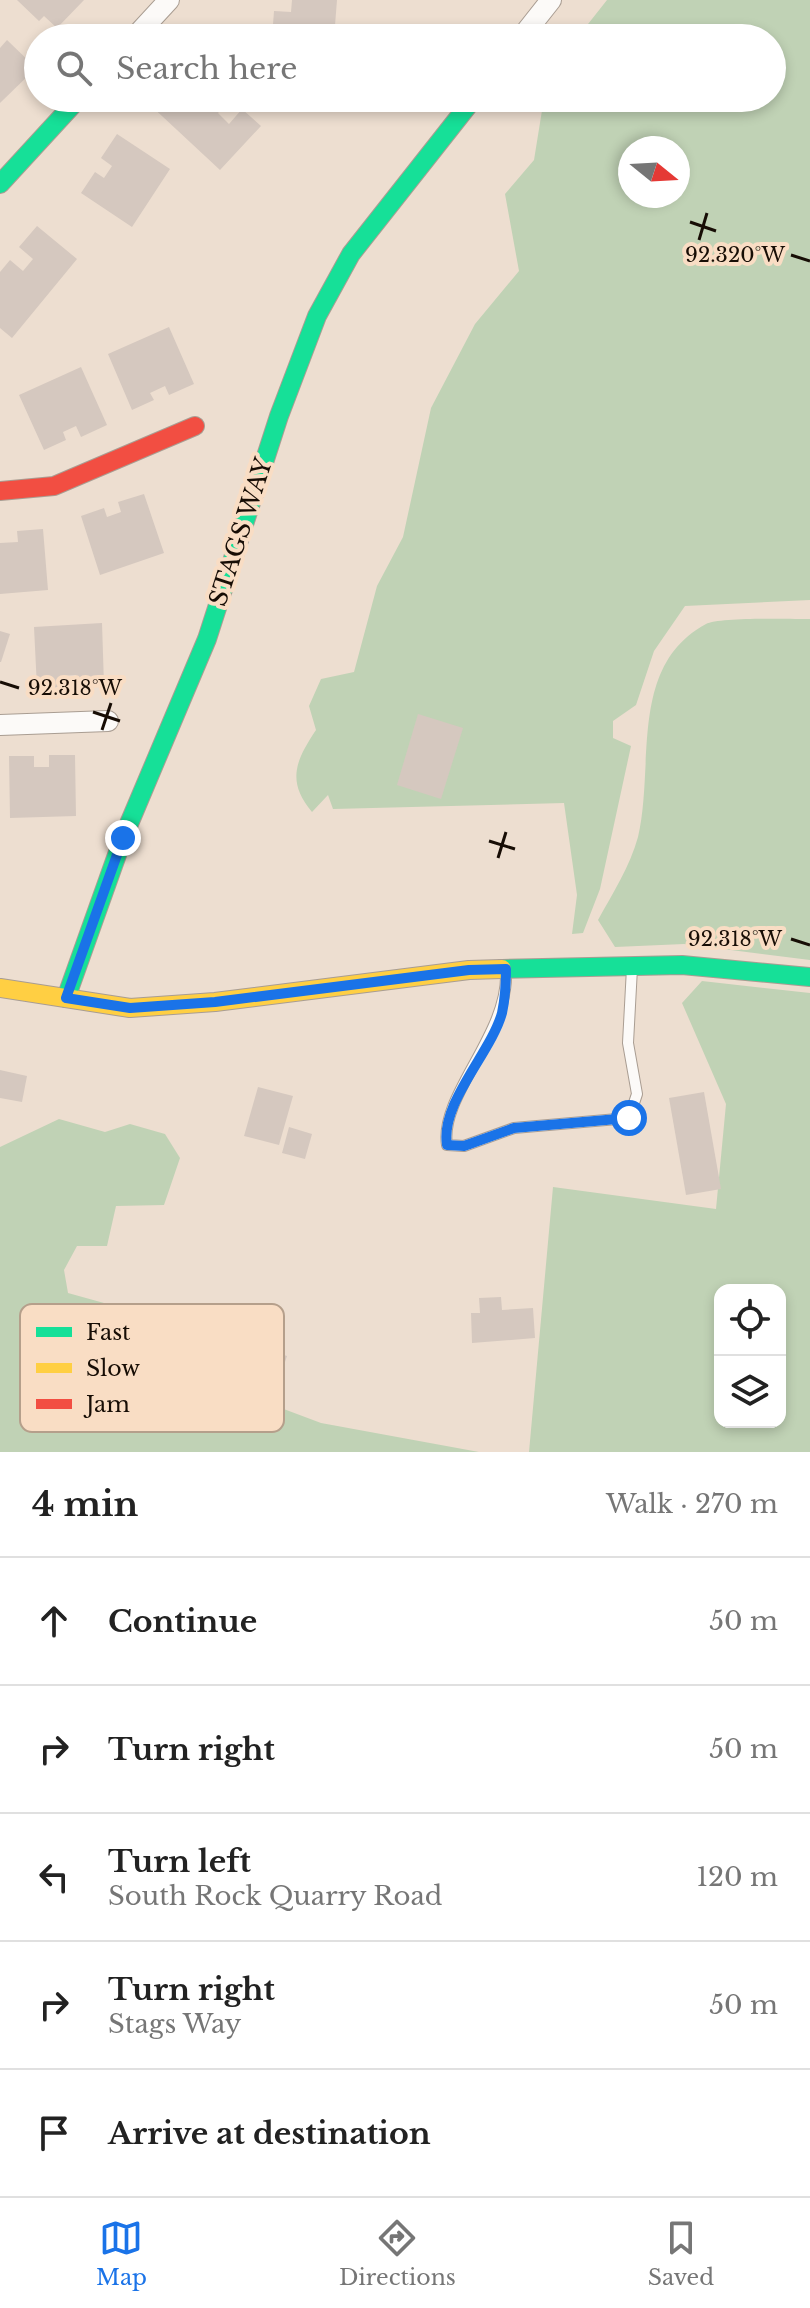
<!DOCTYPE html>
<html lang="en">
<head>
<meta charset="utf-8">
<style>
  :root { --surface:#fff; --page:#f6f6f6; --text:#222; --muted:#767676; --line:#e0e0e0; --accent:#1a73e8 }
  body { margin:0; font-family:"Libre Baskerville",serif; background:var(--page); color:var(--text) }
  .controls { position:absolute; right:24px; bottom:24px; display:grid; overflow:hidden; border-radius:16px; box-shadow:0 4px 12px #0003 }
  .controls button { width:72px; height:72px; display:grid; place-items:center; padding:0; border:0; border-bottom:2px solid var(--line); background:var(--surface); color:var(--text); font:40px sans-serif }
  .compass { position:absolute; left:618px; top:136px; width:72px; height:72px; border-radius:50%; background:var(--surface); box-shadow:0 4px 12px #0003; rotate:108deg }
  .stop { position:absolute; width:24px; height:24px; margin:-18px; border:6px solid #1a73e8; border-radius:50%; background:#fff }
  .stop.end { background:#1a73e8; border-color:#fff; box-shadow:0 2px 8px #0008 }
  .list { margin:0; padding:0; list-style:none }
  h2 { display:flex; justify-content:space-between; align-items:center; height:104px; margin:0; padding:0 32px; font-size:34px }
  h2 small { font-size:26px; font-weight:400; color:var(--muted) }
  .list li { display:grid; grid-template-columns:52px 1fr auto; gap:24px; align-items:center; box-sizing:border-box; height:128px; padding:0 32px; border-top:2px solid var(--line) }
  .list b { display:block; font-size:30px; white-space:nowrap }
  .list p { margin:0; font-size:26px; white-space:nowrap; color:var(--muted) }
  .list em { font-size:26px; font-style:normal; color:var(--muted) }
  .icon { flex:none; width:44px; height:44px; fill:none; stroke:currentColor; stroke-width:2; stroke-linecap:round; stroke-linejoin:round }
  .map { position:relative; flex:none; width:810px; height:1452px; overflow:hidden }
  .search { position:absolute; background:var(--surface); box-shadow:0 4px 12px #0003; left:24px; right:24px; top:24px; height:88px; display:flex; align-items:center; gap:20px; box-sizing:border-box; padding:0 28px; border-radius:44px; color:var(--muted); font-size:30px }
  .sheet { height:744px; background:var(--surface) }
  nav { display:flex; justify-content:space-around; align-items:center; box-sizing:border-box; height:112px; border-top:2px solid var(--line); background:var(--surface); font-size:22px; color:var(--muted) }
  nav a { display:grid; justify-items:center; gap:4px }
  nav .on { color:var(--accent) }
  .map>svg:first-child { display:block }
</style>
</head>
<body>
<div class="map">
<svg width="810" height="1452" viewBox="0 0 810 1452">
  <rect width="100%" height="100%" fill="#edded0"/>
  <g fill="#c0d2b5" fill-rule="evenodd">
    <path d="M 607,0 L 810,0 L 810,600 L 685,606 L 654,651 L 636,705 L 613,721 L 613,738 L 631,746 L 600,889 L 583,933 L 572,934 L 577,895 L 564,803 L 333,809 L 328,795 L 312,812 C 286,781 296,760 316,730 L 309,706 L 321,679 L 354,672 L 377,586 L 403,537 L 431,408 L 475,324 L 519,271 L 505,194 L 534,160 L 544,98 L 772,98 L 772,38 L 577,38 ZM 630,148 L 678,148 L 678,196 L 630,196 Z"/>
    <path d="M 810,619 L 810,960 L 684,944 L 615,947 L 598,920 C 613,893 630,866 638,837 C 655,765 628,666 706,624 C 719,617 791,619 810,619 Z"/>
    <path d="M 702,981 L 810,993 L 810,1452 L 529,1452 L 553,1187 L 716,1209 L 726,1104 L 682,1003 ZM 720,1290 L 780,1290 L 780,1422 L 720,1422 Z"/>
    <polygon points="59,1119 105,1132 130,1124 165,1134 180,1158 164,1205 116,1206 107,1246 77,1246 64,1270 68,1293 104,1303 90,1378 273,1405 321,1423 479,1452 0,1452 0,1147"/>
  </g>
  <g fill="#d5c8bf">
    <polygon points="17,0 84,0 57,28 44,16 39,21"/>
    <polygon points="292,0 337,0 334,38 272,38 274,11 291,12"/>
    <polygon points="7,40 36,68 0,103 0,48"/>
    <polygon points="152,98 231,98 218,113 229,124 242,109 261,126 220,170 148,103"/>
    <polygon points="117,134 170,169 132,227 81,193 95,172 104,178 112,166 101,158"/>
    <polygon points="37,226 77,259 12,338 0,328 0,272 10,260 23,271 33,259 19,247"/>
    <polygon points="169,327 194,384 169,395 165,386 150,393 154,400 132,410 108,354"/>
    <polygon points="81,367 107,425 81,437 76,426 63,432 66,440 44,450 19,395"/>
    <polygon points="144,494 164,553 100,575 81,516 104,508 107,517 121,512 118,502"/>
    <polygon points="43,529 48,590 0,594 0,543 18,542 17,531"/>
    <polygon points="102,623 104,685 77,687 76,675 62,676 62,687 37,688 34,627"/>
    <polygon points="0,631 10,634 1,662 0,662"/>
    <polygon points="418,714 463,728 441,799 397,785"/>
    <polygon points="49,755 75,755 76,816 10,818 9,756 34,756 34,767 49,767"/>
    <polygon points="0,1070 27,1076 22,1102 0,1098"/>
    <polygon points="258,1087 293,1096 279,1145 244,1136"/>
    <polygon points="704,1092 721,1189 686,1195 669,1098"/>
    <polygon points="289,1127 312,1134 305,1159 282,1153"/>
    <polygon points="501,1297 502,1310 533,1308 535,1338 472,1343 471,1313 480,1313 479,1298"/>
    <polygon points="238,1340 287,1356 272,1401 223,1385"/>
  </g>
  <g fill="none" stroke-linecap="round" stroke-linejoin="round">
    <defs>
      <path id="lane" d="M 506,972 C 509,1034 439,1096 447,1145 L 464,1146 L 514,1128 L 629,1118 L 637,1094 L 628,1043 L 632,968"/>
      <g id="street">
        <polyline points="134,38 169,0"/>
        <polyline points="521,38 551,0"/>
        <polyline points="0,725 108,721"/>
      </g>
      <g id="fast">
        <polyline points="0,184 79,98"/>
        <polyline points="502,969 682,965 810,977"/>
        <polyline points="66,998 123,838 207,639 279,416 317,316 351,254 474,98"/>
      </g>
      <polyline id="slow" points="0,988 130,1008 215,1002 469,970 502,969"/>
      <polyline id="jam" points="0,491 54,486 195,426"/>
    </defs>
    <use href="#lane" stroke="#a99d92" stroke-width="12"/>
    <use href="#street" stroke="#a99d92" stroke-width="22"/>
    <use href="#fast" stroke="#a99d92" stroke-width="20"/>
    <use href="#slow" stroke="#a99d92" stroke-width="20"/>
    <use href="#jam" stroke="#a99d92" stroke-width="20"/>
    <use href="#lane" stroke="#fcfaf8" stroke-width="10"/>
    <use href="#street" stroke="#fcfaf8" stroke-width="20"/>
    <use href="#fast" stroke="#16e098" stroke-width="18"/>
    <use href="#slow" stroke="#ffcf43" stroke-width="18"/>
    <use href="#jam" stroke="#f24e42" stroke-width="18"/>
  </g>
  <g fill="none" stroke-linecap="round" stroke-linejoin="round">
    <path stroke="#1a73e8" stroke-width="10" d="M 123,838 L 66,998 L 130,1008 L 215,1002 L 469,970 L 506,969 C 506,983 505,999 502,1013 C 491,1053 440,1103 447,1145 L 464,1146 L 514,1128 L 629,1118"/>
  </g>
  <path fill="none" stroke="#170d05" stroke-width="3" d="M 690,222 L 716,231M 699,240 L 707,213M 791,255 L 810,261M 0,682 L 19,688M 93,712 L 120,721M 102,730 L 111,703M 489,841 L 515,849M 498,858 L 506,832M 791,939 L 810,945"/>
  <g text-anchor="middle" stroke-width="8" stroke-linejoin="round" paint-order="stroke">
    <g font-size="24" fill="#170d05" stroke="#f9ddc4">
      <text transform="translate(241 532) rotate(-72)" y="8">STAGS WAY</text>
    </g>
  </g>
  <rect x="20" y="1304" width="264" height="128" rx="12" fill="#f9ddc4" stroke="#b59f8b" stroke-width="2"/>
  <rect x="36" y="1327" width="36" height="10" fill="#16e098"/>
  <rect x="36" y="1363" width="36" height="10" fill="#ffcf43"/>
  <rect x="36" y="1399" width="36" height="10" fill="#f24e42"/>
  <g font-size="22" fill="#170d05">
    <text x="86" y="1340">Fast</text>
    <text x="86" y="1376">Slow</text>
    <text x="86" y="1412">Jam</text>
  </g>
  <g font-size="20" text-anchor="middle" fill="#170d05" stroke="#f9ddc4" stroke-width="8" stroke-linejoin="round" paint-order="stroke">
    <text x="735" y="262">92.320°W</text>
    <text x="75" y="695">92.318°W</text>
    <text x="735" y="946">92.318°W</text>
  </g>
</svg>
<div class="controls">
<button><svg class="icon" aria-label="locate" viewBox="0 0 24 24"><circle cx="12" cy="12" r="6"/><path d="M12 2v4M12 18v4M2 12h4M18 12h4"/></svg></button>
<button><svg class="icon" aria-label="layers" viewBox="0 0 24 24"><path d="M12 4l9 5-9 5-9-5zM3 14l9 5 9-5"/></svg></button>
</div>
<svg class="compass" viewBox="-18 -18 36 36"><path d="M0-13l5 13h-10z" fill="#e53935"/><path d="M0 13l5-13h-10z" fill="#767676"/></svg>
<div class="stop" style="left:629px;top:1118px"></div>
<div class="stop end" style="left:123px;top:838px"></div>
<div class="search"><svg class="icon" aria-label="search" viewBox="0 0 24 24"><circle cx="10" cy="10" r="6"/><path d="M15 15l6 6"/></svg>Search here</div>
</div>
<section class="sheet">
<h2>4 min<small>Walk · 270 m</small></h2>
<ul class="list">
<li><svg class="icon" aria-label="ahead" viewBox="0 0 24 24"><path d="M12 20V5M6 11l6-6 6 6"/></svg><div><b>Continue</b></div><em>50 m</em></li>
<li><svg class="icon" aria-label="right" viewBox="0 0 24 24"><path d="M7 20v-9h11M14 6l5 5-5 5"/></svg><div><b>Turn right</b></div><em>50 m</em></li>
<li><svg class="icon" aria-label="left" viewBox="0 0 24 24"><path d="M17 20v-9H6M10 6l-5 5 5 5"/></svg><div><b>Turn left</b><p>South Rock Quarry Road</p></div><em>120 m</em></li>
<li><svg class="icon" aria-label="right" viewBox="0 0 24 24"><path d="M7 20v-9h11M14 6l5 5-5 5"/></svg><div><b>Turn right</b><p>Stags Way</p></div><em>50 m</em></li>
<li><svg class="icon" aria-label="arrive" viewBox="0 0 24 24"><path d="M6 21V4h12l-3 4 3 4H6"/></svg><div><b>Arrive at destination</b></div></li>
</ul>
</section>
<nav>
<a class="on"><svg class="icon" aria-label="map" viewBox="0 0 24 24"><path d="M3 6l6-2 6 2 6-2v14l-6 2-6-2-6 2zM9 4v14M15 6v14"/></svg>Map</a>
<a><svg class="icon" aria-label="directions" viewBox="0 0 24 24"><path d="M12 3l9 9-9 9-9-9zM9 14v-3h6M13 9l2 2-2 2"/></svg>Directions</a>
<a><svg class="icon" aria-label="saved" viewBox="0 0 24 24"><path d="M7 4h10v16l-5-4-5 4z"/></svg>Saved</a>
</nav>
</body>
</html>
